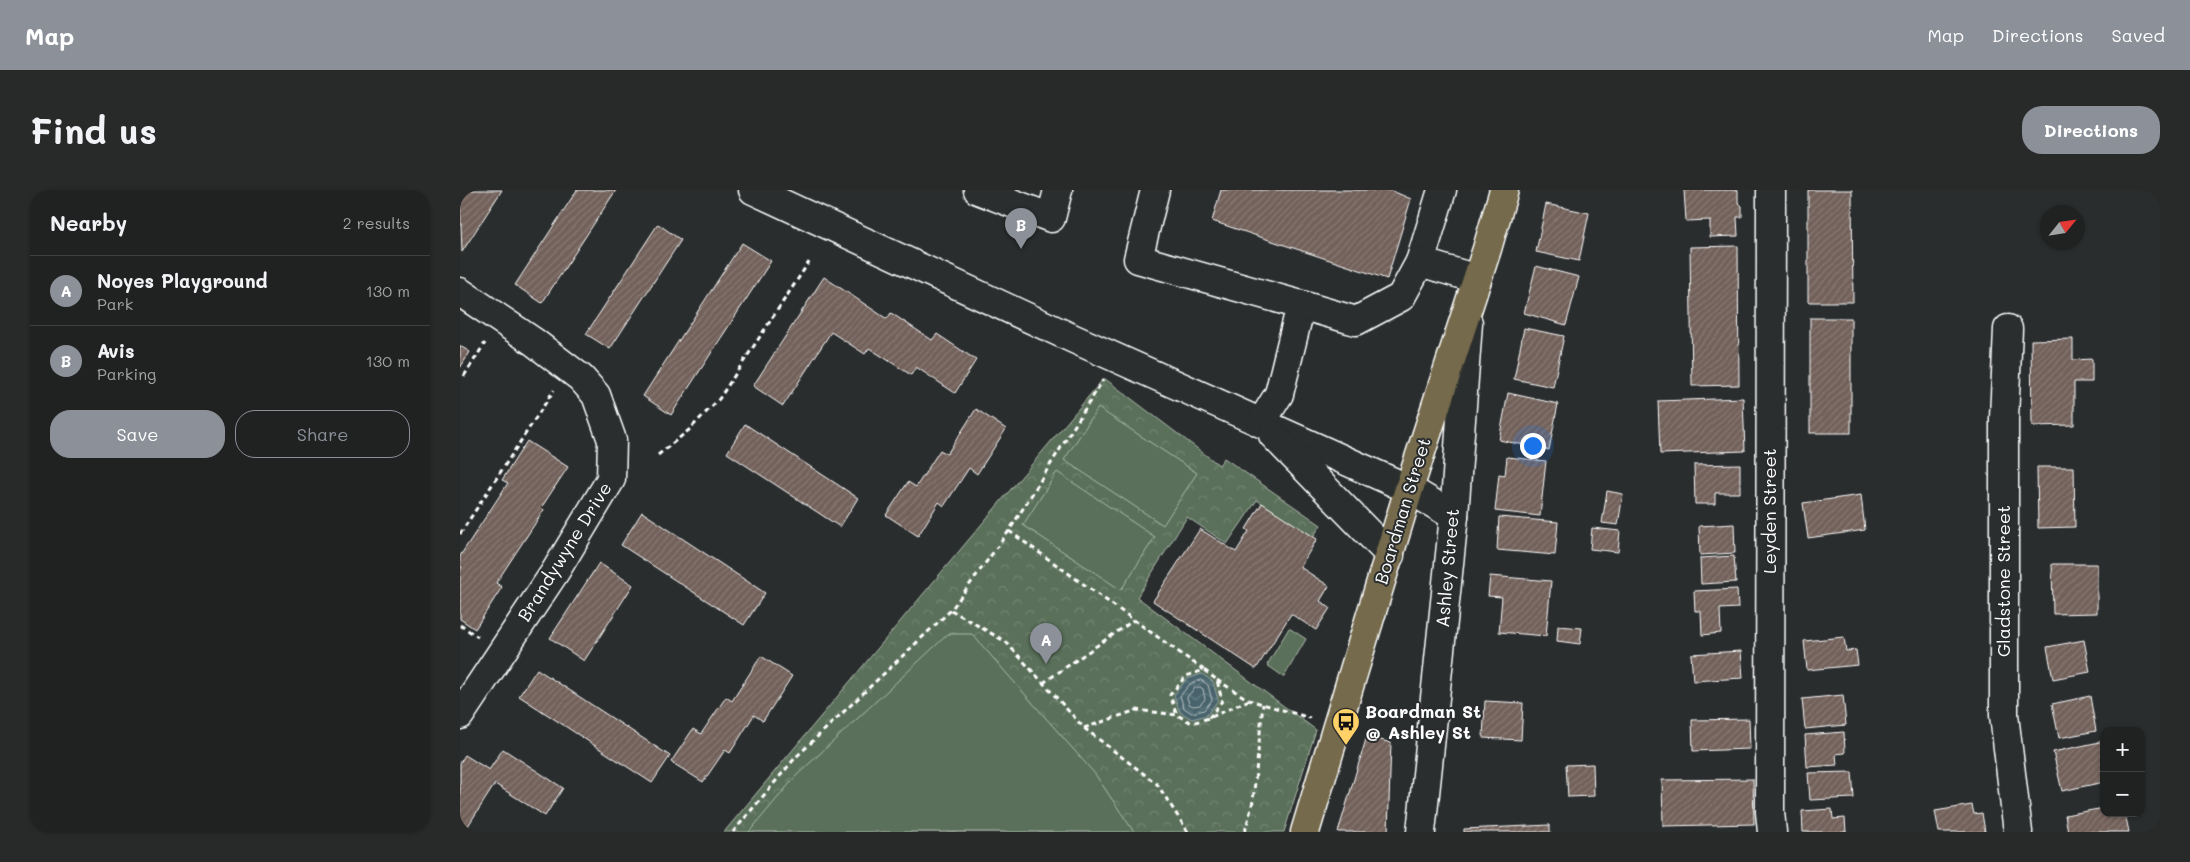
<!DOCTYPE html>
<html lang="en">
<head>
<meta charset="utf-8">
<style>
  :root { --surface:#202222; --page:#282a2a; --text:#f1f3f6; --muted:#a2a4a5; --line:#3d3f40; --accent:#8c9099 }
  body { margin:0; font-family:Mali,sans-serif; background:var(--page); color:var(--text) }
  .controls { position:absolute; right:15px; bottom:15px; display:grid; overflow:hidden; border-radius:10px; box-shadow:0 1px 4px #0004 }
  .controls button { width:45px; height:45px; display:grid; place-items:center; padding:0; border:0; border-bottom:1px solid var(--line); background:var(--surface); color:var(--text); font:25px sans-serif }
  .compass { position:absolute; left:1580px; top:15px; width:45px; height:45px; border-radius:50%; background:var(--surface); box-shadow:0 1px 4px #0004; rotate:60deg }
  .you { position:absolute; left:1072px; top:255px; width:18px; height:18px; margin:-12px; border:4px solid #fff; border-radius:50%; background:#1a73e8; box-shadow:0 0 0 8px #1a73e833 }
  .badge { display:grid; place-items:center; width:32px; height:32px; border-radius:50%; background:var(--accent); color:#fff; font-size:16px; font-weight:700 }
  .pin { position:absolute; translate:-50% -41px; filter:drop-shadow(0 1px 2px #0008) }
  .pin::after { content:''; position:absolute; top:26px; width:18px; height:15px; background:inherit; clip-path:polygon(0 0,100% 0,50% 100%) }
  .list { margin:0; padding:0; list-style:none }
  h2 { display:flex; justify-content:space-between; align-items:center; height:65px; margin:0; padding:0 20px; font-size:21px }
  h2 small { font-size:16px; font-weight:400; color:var(--muted) }
  .list li { display:grid; grid-template-columns:32px 1fr auto; gap:15px; align-items:center; box-sizing:border-box; height:70px; padding:0 20px; border-top:1px solid var(--line) }
  .list b { display:block; font-size:19px; white-space:nowrap }
  .list p { margin:0; font-size:16px; white-space:nowrap; color:var(--muted) }
  .list em { font-size:16px; font-style:normal; color:var(--muted) }
  .actions { display:flex; gap:10px; padding:15px 20px }
  .actions a { flex:1; padding:11px 0; border:1px solid var(--accent); border-radius:20px; text-align:center; font-size:18px; color:var(--accent) }
  .actions .main { background:var(--accent); color:#fff }
  .map { position:relative; flex:none; width:1700px; height:642px; overflow:hidden; border-radius:20px }
  header { display:flex; align-items:center; gap:30px; box-sizing:border-box; height:70px; padding:0 25px; background:var(--accent); color:#fff }
  header strong { font-size:24px }
  nav { display:flex; gap:28px; margin-inline-start:auto; font-size:18px }
  .intro { display:flex; align-items:center; justify-content:space-between; box-sizing:border-box; height:120px; padding:0 30px }
  h1 { margin:0; font-size:35px }
  .button { padding:12px 22px; border-radius:20px; background:var(--accent); color:#fff; font-size:18px; font-weight:700 }
  main { display:flex; gap:30px; padding:0 30px }
  aside { flex:1; background:var(--surface); border-radius:20px; box-shadow:0 1px 4px #0004 }
  .map>svg:first-child { display:block }
</style>
</head>
<body>
<header>
<strong>Map</strong>
<nav><a>Map</a><a>Directions</a><a>Saved</a></nav>
</header>
<div class="intro"><h1>Find us</h1><a class="button">Directions</a></div>
<main>
<aside>
<h2>Nearby<small>2 results</small></h2>
<ul class="list">
<li><span class="badge">A</span><div><b>Noyes Playground</b><p>Park</p></div><em>130 m</em></li>
<li><span class="badge">B</span><div><b>Avis</b><p>Parking</p></div><em>130 m</em></li>
</ul>
<div class="actions"><a class="main">Save</a><a>Share</a></div>
</aside>
<div class="map">
<svg width="1700" height="642" viewBox="0 0 1700 642">
  <defs>
    <pattern id="forest-crowns" width="20" height="18" patternUnits="userSpaceOnUse" patternTransform="scale(1.25)"><rect width="20" height="18" fill="#5a705a"/><path d="M2 6a3 3 0 1 1 6 0M12 15a3 3 0 1 1 6 0" fill="none" stroke="#738573"/></pattern>
    <pattern id="water-waves" width="16" height="10" patternUnits="userSpaceOnUse" patternTransform="scale(1.25)"><rect width="16" height="10" fill="#48646c"/><path d="M0 5q4-4 8 0t8 0" fill="none" stroke="#637b82"/></pattern>
    <pattern id="building-hatch" width="6" height="6" patternUnits="userSpaceOnUse" patternTransform="scale(1.25)"><rect width="6" height="6" fill="#72615a"/><path d="M-1 1l2-2M0 6l6-6M5 7l2-2" fill="none" stroke="#877973"/></pattern>
  </defs>
  <rect width="100%" height="100%" fill="#2a2d2e"/>
  <filter id="ink" filterUnits="userSpaceOnUse"><feTurbulence type="fractalNoise" baseFrequency=".02" numOctaves="2"/><feDisplacementMap in="SourceGraphic" scale="10" xChannelSelector="R" yChannelSelector="G"/><feConvolveMatrix kernelMatrix="1 2 1 2 8 2 1 2 1" color-interpolation-filters="sRGB"/></filter>
  <g filter="url(#ink)">
    <polygon fill="url(#forest-crowns)" stroke="#acb8ac" points="644,188 759,275 764,268 861,335 853,347 797,310 767,354 727,327 677,407 856,540 824,642 264,642"/>
    <g fill="#5a705a" stroke="#acb8ac">
      <polygon points="638,218 737,283 703,335 604,270"/>
      <polygon points="597,282 695,347 661,400 563,335"/>
      <polygon points="829,438 846,449 824,487 807,475"/>
      <polygon points="488,444 512,444 635,584 674,642 289,642 336,586"/>
    </g>
    <polygon fill="url(#water-waves)" stroke="#91a2a7" points="742,484 753,492 758,510 747,525 732,529 720,522 714,505 727,489"/>
    <g fill="none" stroke-linecap="round" stroke-linejoin="round">
      <g stroke="#b6c1c4" stroke-width="1">
        <polygon points="741,490 748,495 752,510 744,520 732,523 724,518 720,506 730,494"/>
        <polygon points="740,497 743,499 745,509 740,515 733,516 729,514 727,507 734,499"/>
      </g>
    </g>
    <g fill="url(#building-hatch)" stroke="#fff">
      <polygon points="5,0 42,0 2,62 0,8"/>
      <polygon points="117,0 156,0 82,113 55,95"/>
      <polygon points="761,0 930,0 951,9 927,89 752,31"/>
      <polygon points="1224,0 1278,0 1278,12 1282,16 1282,27 1277,27 1278,46 1250,47 1250,30 1226,31"/>
      <polygon points="1348,0 1392,0 1393,112 1348,112"/>
      <polygon points="1086,14 1129,23 1119,71 1076,62"/>
      <polygon points="198,34 221,50 150,159 126,144"/>
      <polygon points="282,53 311,71 211,225 183,206"/>
      <polygon points="1278,56 1279,195 1232,196 1230,57"/>
      <polygon points="1076,76 1119,87 1106,135 1064,123"/>
      <polygon points="364,87 427,129 431,123 472,150 477,144 516,170 495,203 456,177 451,185 409,158 405,164 371,142 323,216 293,196"/>
      <rect x="1350" y="128" width="41" height="115"/>
      <polygon points="1064,138 1104,146 1093,197 1054,189"/>
      <polygon points="1613,149 1613,170 1632,169 1632,192 1614,192 1614,235 1572,236 1571,150"/>
      <polygon points="0,156 10,162 0,178"/>
      <polygon points="1048,203 1098,214 1089,260 1039,250"/>
      <polygon points="1283,208 1285,261 1200,264 1198,211"/>
      <polygon points="516,219 546,239 517,284 509,278 484,316 479,312 458,346 426,325 448,292 456,297 480,260 487,264"/>
      <polygon points="285,234 398,308 380,337 267,263"/>
      <polygon points="67,251 108,277 81,318 84,320 36,393 42,397 15,439 0,429 0,381 2,377 0,375 0,366 48,293 42,290"/>
      <polygon points="1047,267 1086,271 1080,326 1035,321 1039,284 1045,285"/>
      <polygon points="1280,274 1280,303 1255,303 1255,314 1235,314 1234,275"/>
      <polygon points="1577,277 1614,277 1615,337 1578,338"/>
      <polygon points="1147,301 1163,304 1158,335 1142,333"/>
      <polygon points="1401,305 1405,340 1348,348 1343,313"/>
      <polygon points="802,313 857,349 840,377 869,396 860,411 870,418 856,440 831,424 796,479 693,411 740,339 776,362 789,341 786,339"/>
      <polygon points="182,322 305,403 284,435 161,355"/>
      <polygon points="1039,327 1098,332 1095,365 1037,360"/>
      <polygon points="1274,334 1275,363 1240,365 1239,336"/>
      <polygon points="1132,338 1160,341 1158,362 1130,359"/>
      <polygon points="1274,366 1276,392 1241,394 1240,368"/>
      <polygon points="139,373 173,395 124,471 90,448"/>
      <polygon points="1592,374 1637,374 1637,423 1593,424"/>
      <polygon points="1030,386 1091,391 1086,446 1039,442 1042,407 1028,406"/>
      <polygon points="1277,399 1278,418 1260,419 1261,443 1242,445 1241,421 1235,421 1234,401"/>
      <polygon points="1098,436 1122,438 1120,454 1097,451"/>
      <polygon points="1384,447 1386,461 1396,460 1398,475 1347,480 1344,451"/>
      <polygon points="1624,450 1630,482 1593,489 1587,457"/>
      <polygon points="1281,461 1283,488 1233,491 1231,464"/>
      <polygon points="301,466 332,486 303,531 294,525 270,563 265,560 243,592 211,572 233,539 241,544 266,507 272,511"/>
      <polygon points="77,479 210,566 192,593 59,506"/>
      <polygon points="1383,505 1386,535 1345,539 1342,509"/>
      <polygon points="1630,506 1636,541 1599,548 1592,514"/>
      <polygon points="1025,511 1063,513 1061,550 1023,548"/>
      <polygon points="1289,529 1290,559 1233,561 1232,530"/>
      <polygon points="1384,542 1385,563 1376,564 1377,575 1347,577 1345,545"/>
      <polygon points="907,546 931,553 928,642 878,642"/>
      <polygon points="1644,551 1644,592 1602,601 1593,562"/>
      <polygon points="43,559 103,598 85,626 35,594 4,642 0,642 0,573 5,565 29,580"/>
      <polygon points="1133,574 1134,606 1108,607 1106,575"/>
      <polygon points="1392,582 1394,608 1350,610 1348,583"/>
      <polygon points="1293,589 1294,634 1203,636 1202,590"/>
      <polygon points="1512,615 1514,624 1522,623 1525,642 1479,642 1475,621"/>
      <polygon points="1644,618 1644,623 1665,623 1669,642 1608,642 1605,625"/>
      <polygon points="1372,619 1373,629 1385,628 1386,642 1343,642 1342,621"/>
      <polygon points="1090,635 1090,642 1004,642 1004,639"/>
    </g>
    <g fill="none" stroke-linecap="round" stroke-linejoin="round">
      <defs>
        <g id="minor">
          <polyline points="293,0 614,149 949,299 994,326"/>
          <polyline points="518,0 591,28 598,0"/>
          <polyline points="695,0 678,69 841,115 819,204 801,233"/>
          <polyline points="1311,0 1310,622 1312,642"/>
          <polyline points="960,72 982,0"/>
          <polyline points="0,102 74,152 121,188 136,205 152,250 151,289 95,382 0,525"/>
          <polyline points="841,115 896,131 941,107 960,72 1017,89"/>
          <polyline points="1548,139 1544,228 1544,525 1558,642"/>
          <polyline points="813,245 930,365"/>
          <polyline points="961,642 994,326 1008,133"/>
        </g>
        <polyline id="major" points="845,642 949,299 1027,59 1044,0"/>
      </defs>
      <use href="#minor" stroke="#fff" stroke-width="31"/>
      <use href="#major" stroke="#fff" stroke-width="31"/>
      <g stroke="#fff" stroke-width="3" stroke-dasharray="5 4" stroke-linecap="butt">
        <polyline points="4,186 25,153"/>
        <polyline points="198,265 229,240 259,209 349,72"/>
        <polyline points="549,341 744,480"/>
        <polyline points="0,344 94,200"/>
        <polyline points="491,420 546,452 624,538 697,594 728,642"/>
        <polyline points="0,435 18,447"/>
        <polyline points="757,490 789,510 850,528"/>
        <polyline points="583,493 674,430"/>
        <polyline points="749,528 762,511 757,490 744,480 726,486 710,505 717,525 732,533 749,528 789,510"/>
        <polyline points="624,538 677,520 717,525"/>
        <polyline points="273,642 336,567 491,420 549,341 643,190"/>
        <polyline points="785,642 793,611 803,514"/>
      </g>
      <use href="#minor" stroke="#2a2d2e" stroke-width="28"/>
      <use href="#major" stroke="#756b4b" stroke-width="28"/>
    </g>
  </g>
  <defs>
    <symbol id="bus-pin" viewBox="-11 -11 22 30"><path d="M0 17L-7.5 6A9.5 9.5 0 1 1 7.5 6Z" fill="#ffd166" stroke="#2a2d2e"/><path d="M-5-6H5V4H4V6H2V4H-2V6H-4V4H-5ZM-3.5-4V0h7V-4ZM-3.5 1.2v1.5H-2V1.2ZM2 1.2v1.5H3.5V1.2Z" fill="#111"/></symbol>
  </defs>
  <g fill-rule="evenodd">
    <use href="#bus-pin" x="870" y="516" width="32" height="43"/>
  </g>
  <g text-anchor="middle" stroke-width="4" stroke-linejoin="round" paint-order="stroke">
    <g font-size="18" fill="#fff" stroke="#2a2d2e">
      <text transform="translate(943 321) rotate(-73)" y="6">Boardman Street</text>
      <text transform="translate(1310 321) rotate(-90)" y="6">Leyden Street</text>
      <text transform="translate(105 362) rotate(-58)" y="6">Brandywyne Drive</text>
      <text transform="translate(988 378) rotate(-85)" y="6">Ashley Street</text>
      <text transform="translate(1544 391) rotate(-90)" y="6">Gladstone Street</text>
    </g>
    <g font-size="18" font-weight="bold" fill="#fff" stroke="#2a2d2e" text-anchor="start">
      <text x="905" y="528">Boardman St<tspan x="905" dy="21">@ Ashley St</tspan></text>
    </g>
  </g>
</svg>
<div class="controls">
<button>+</button>
<button>−</button>
</div>
<svg class="compass" viewBox="-18 -18 36 36"><path d="M0-13l5 13h-10z" fill="#e53935"/><path d="M0 13l5-13h-10z" fill="#a2a4a5"/></svg>
<div class="you"></div>
<div class="pin badge" style="left:586px;top:474px">A</div>
<div class="pin badge" style="left:561px;top:59px">B</div>
</div>
</main>
</body>
</html>
